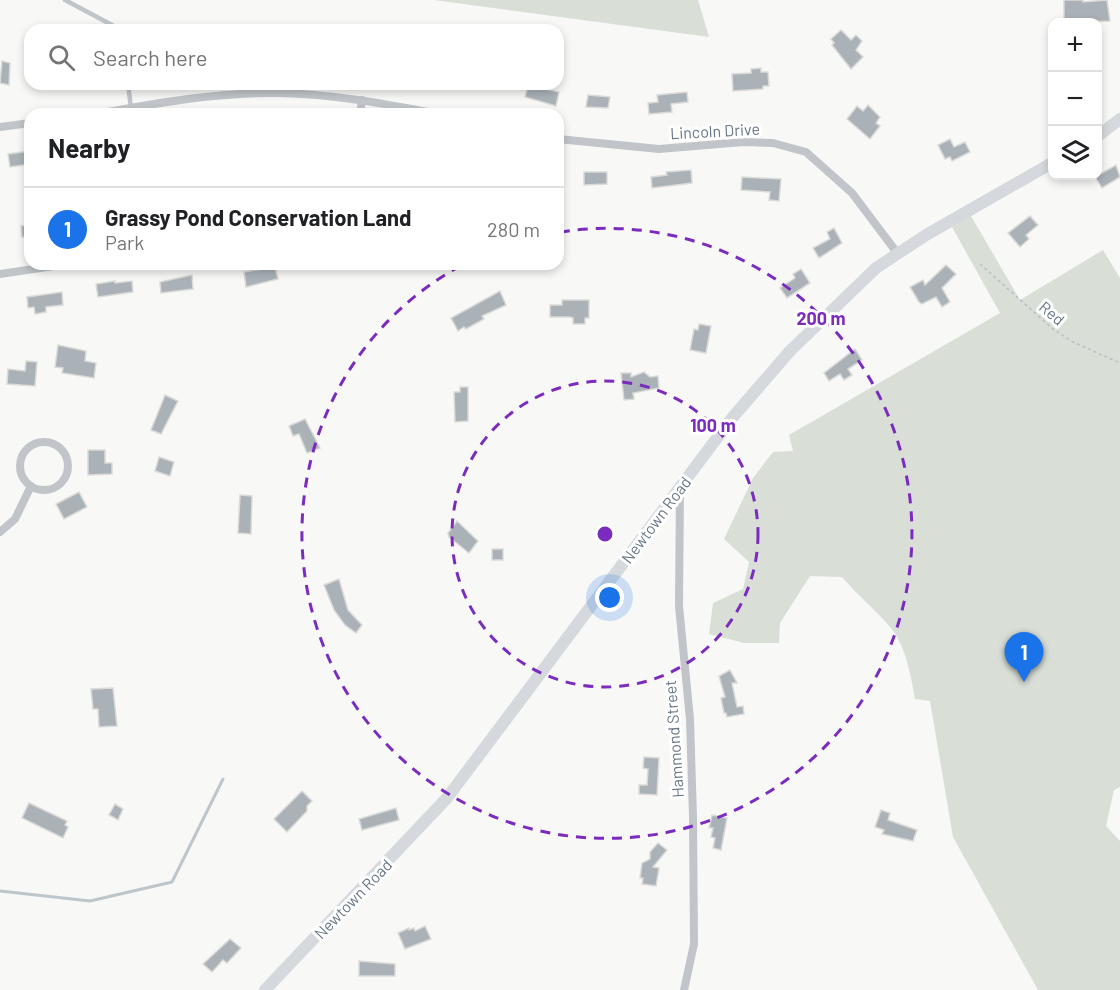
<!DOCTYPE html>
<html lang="en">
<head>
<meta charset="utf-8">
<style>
  :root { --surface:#fff; --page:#f6f6f6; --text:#202124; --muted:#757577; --line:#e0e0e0; --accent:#1a73e8 }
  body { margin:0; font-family:Barlow,sans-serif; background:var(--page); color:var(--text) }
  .controls { position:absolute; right:18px; top:18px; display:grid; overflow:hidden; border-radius:12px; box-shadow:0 3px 9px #0003 }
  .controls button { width:54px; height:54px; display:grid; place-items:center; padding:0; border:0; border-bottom:2px solid var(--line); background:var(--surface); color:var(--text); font:30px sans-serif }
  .you { position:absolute; left:610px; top:598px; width:21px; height:21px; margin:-15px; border:4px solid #fff; border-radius:50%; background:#1a73e8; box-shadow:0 0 0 9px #1a73e833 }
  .badge { display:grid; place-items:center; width:39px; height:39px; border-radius:50%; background:var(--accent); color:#fff; font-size:20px; font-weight:700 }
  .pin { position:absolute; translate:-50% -50px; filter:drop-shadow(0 2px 3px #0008) }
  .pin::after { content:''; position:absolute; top:32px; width:21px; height:18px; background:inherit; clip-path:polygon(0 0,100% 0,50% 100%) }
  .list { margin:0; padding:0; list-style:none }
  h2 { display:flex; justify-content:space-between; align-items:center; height:78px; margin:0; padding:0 24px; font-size:26px }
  h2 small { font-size:20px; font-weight:400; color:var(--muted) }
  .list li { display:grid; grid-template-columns:39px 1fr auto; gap:18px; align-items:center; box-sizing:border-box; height:84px; padding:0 24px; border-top:2px solid var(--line) }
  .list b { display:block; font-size:22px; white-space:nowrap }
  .list p { margin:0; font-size:20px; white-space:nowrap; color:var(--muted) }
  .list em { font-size:20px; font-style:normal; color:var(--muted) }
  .icon { flex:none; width:33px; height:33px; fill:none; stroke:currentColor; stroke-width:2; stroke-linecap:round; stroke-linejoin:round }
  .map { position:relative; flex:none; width:1120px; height:990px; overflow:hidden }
  .search { position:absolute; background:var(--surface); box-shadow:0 3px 9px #0003; left:24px; top:24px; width:540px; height:66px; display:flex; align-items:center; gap:15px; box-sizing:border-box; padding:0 21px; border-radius:18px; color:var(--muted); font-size:22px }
  .panel { position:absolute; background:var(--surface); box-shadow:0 3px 9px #0003; left:24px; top:108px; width:540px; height:162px; border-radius:18px }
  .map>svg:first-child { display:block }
</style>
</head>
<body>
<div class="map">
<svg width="1120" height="990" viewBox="0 0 1120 990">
  <rect width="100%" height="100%" fill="#f8f8f6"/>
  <g fill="#d9dfd7">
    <polygon points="434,0 698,0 709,37"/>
    <path d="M 971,216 L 1020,300 L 1103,250 L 1120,278 L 1120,787 L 1114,790 L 1106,826 L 1120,841 L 1120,990 L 1038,990 L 953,837 L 930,701 L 915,699 C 911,676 906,647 891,628 C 876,610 857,595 842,577 L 810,576 L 780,623 L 779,643 L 744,643 L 709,634 L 713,603 L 743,589 L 749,562 L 724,539 L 753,478 L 773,452 L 793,451 L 789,435 L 1000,313 L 952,227 Z"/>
  </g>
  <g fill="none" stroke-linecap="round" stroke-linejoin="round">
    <polyline stroke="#bcc6cb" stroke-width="3" points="0,891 90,901 172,882 223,779"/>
  </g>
  <g fill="#aab2b8" stroke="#dadad8" stroke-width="1.5">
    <polygon points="1064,0 1083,0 1083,2 1107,0 1110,21 1064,22"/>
    <polygon points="841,30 851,40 856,35 862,41 856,50 863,57 851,69 832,45 834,43 831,39"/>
    <polygon points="2,61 10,63 9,85 0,83"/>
    <polygon points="761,68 761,72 768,72 769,86 763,86 763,89 733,91 732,74 751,73 751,69"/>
    <polygon points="528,85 559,92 556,106 525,97"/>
    <polygon points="687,92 688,102 671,104 672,112 649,114 648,103 658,102 657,95"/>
    <polygon points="588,95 610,97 608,108 586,107"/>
    <polygon points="868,105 880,117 876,123 880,126 870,139 847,119 857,106 863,111"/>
    <polygon points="950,139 954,147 965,142 970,152 952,161 950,157 945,159 938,145"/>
    <polygon points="30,151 30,164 10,167 8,154"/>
    <polygon points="1116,165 1120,177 1102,188 1095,177"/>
    <polygon points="691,170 692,183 652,188 651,177 667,175 666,172"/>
    <polygon points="584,172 607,172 607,184 584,185"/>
    <polygon points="742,177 781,179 779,201 769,200 770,192 741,190"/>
    <polygon points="1030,216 1038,225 1026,235 1029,239 1020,247 1008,233"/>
    <polygon points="30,225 30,237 22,237 21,226"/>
    <polygon points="834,228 842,243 819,258 813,248 830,239 827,232"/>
    <polygon points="946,265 956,274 942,288 950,302 942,307 936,297 922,304 919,302 910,287 923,280 925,285"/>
    <polygon points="275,267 278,279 246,287 244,272"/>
    <polygon points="801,269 810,283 787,298 780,288 795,278 793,274"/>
    <polygon points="192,275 193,289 161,293 160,282"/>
    <polygon points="115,281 115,283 132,281 133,292 98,297 96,284"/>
    <polygon points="500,291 506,305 482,316 484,319 466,329 464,327 458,331 451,318"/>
    <polygon points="62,292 63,305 46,307 46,312 35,314 34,307 28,308 27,297"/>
    <polygon points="562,300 589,300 589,318 585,318 585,324 573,324 573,318 570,317 550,317 550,305 562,305"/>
    <polygon points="699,324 711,326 706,353 690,350 694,329 698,330"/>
    <polygon points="58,345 86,351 85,361 96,363 94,378 62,373 63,368 55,367"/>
    <polygon points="855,349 862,360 848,369 852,375 844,380 840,374 829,381 824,373"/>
    <polygon points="26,361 37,362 35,386 7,384 8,369 25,371"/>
    <polygon points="644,372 650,377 658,376 659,388 633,393 634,399 624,400 621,373 631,373 631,377"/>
    <polygon points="460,387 468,387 468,421 455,422 454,392 460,392"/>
    <polygon points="165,395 178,401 161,434 151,430"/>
    <polygon points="305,419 320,448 307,453 299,434 293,436 289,426"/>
    <polygon points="88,450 105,450 105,463 112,463 112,474 88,475"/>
    <polygon points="159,457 174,462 170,476 155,471"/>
    <polygon points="79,492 87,507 64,519 56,504"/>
    <polygon points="240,495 252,496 251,534 238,533"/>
    <polygon points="457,521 478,541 469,553 449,537 448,533"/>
    <rect x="492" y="549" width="11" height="11"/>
    <polygon points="339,579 348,610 362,625 356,633 345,625 334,610 324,585"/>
    <polygon points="730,670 737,683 732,683 737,707 743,706 744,714 727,717 726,713 724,713 721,698 725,697 719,676"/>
    <polygon points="113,688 117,726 99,727 98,709 93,709 91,689"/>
    <polygon points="644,757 659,758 657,795 639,794 639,785 647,785 648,769 643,768"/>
    <polygon points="302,791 312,801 307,806 307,811 287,832 274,819"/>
    <polygon points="29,803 67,821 65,825 68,827 63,838 22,818"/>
    <polygon points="115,804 123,809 118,820 109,815"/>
    <polygon points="396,808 399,820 362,830 359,819"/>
    <polygon points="881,810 890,813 888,820 917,830 913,841 882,834 884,830 875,827"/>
    <polygon points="712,815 727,818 721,850 713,848 715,838 711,837 713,828 709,828"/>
    <polygon points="658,843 667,850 653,867 659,868 656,886 642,884 643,878 640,878 642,863 650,859 650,852"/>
    <polygon points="425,926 431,939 405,949 398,933 409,928 409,930 414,928 415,931"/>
    <polygon points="230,939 241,948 227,963 223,960 212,972 203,964"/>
    <polygon points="359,961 395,964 395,976 359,976"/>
  </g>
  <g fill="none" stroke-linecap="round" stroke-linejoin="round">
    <polyline stroke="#bbbec1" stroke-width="1.5" stroke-dasharray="3 3" stroke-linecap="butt" points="980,264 1053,329 1073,342 1120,363"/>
    <g stroke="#c1c5c9" stroke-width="4.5">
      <polyline points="65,0 112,25 117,30"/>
      <polyline points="128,84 131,108"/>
    </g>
    <g stroke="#c1c5c9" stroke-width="8">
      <path d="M 97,114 C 157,103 218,92 279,93 C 333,94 386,104 439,114"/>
      <polyline points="360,114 362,100"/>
      <polyline points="0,127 30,123"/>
      <polyline points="558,139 659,149 743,142 773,143 806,152 852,193 898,254"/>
      <polyline points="0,274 67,264"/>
      <circle cx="44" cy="466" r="24"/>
      <polyline points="680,487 679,606 690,719 693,817 694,944 684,990"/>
      <polyline points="0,532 15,519 31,486"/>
    </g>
    <g stroke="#d5d9dd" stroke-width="12">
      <polyline points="1098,136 1120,119"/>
      <polyline points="265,990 447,798 732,418 790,351 876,268 926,235 1052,163"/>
    </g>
  </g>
  <g fill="none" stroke="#7b2cbf" stroke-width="3" stroke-dasharray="10 8">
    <circle cx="605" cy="534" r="153"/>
    <path d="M560 232A305 305 0 1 1 462 265"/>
  </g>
  <g text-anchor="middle" stroke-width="6" stroke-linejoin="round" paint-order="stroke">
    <g font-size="16" fill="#677786" stroke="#fff">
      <text transform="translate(715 131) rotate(-3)" y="6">Lincoln Drive</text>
      <text transform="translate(1052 313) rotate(40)" y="6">Red</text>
      <text transform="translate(656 520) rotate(-53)" y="6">Newtown Road</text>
      <text transform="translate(674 739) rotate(-94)" y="6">Hammond Street</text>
      <text transform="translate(353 899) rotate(-46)" y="6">Newtown Road</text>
    </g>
  </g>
  <circle cx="605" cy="534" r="9" fill="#7b2cbf" stroke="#fff" stroke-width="3"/>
  <g font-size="18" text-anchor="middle" font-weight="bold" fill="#7b2cbf" stroke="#fff" stroke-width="6" stroke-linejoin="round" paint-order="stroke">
    <text x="821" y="325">200 m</text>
    <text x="713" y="432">100 m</text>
  </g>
</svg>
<div class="controls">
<button>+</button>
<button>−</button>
<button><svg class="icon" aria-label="layers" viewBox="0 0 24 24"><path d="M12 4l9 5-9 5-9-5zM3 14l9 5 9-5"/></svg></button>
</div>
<div class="you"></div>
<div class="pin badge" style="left:1024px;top:682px">1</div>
<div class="search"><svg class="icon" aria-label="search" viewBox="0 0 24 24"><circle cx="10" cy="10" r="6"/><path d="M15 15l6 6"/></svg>Search here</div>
<section class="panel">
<h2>Nearby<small></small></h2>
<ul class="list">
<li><span class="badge">1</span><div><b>Grassy Pond Conservation Land</b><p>Park</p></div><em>280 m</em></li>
</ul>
</section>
</div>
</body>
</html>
